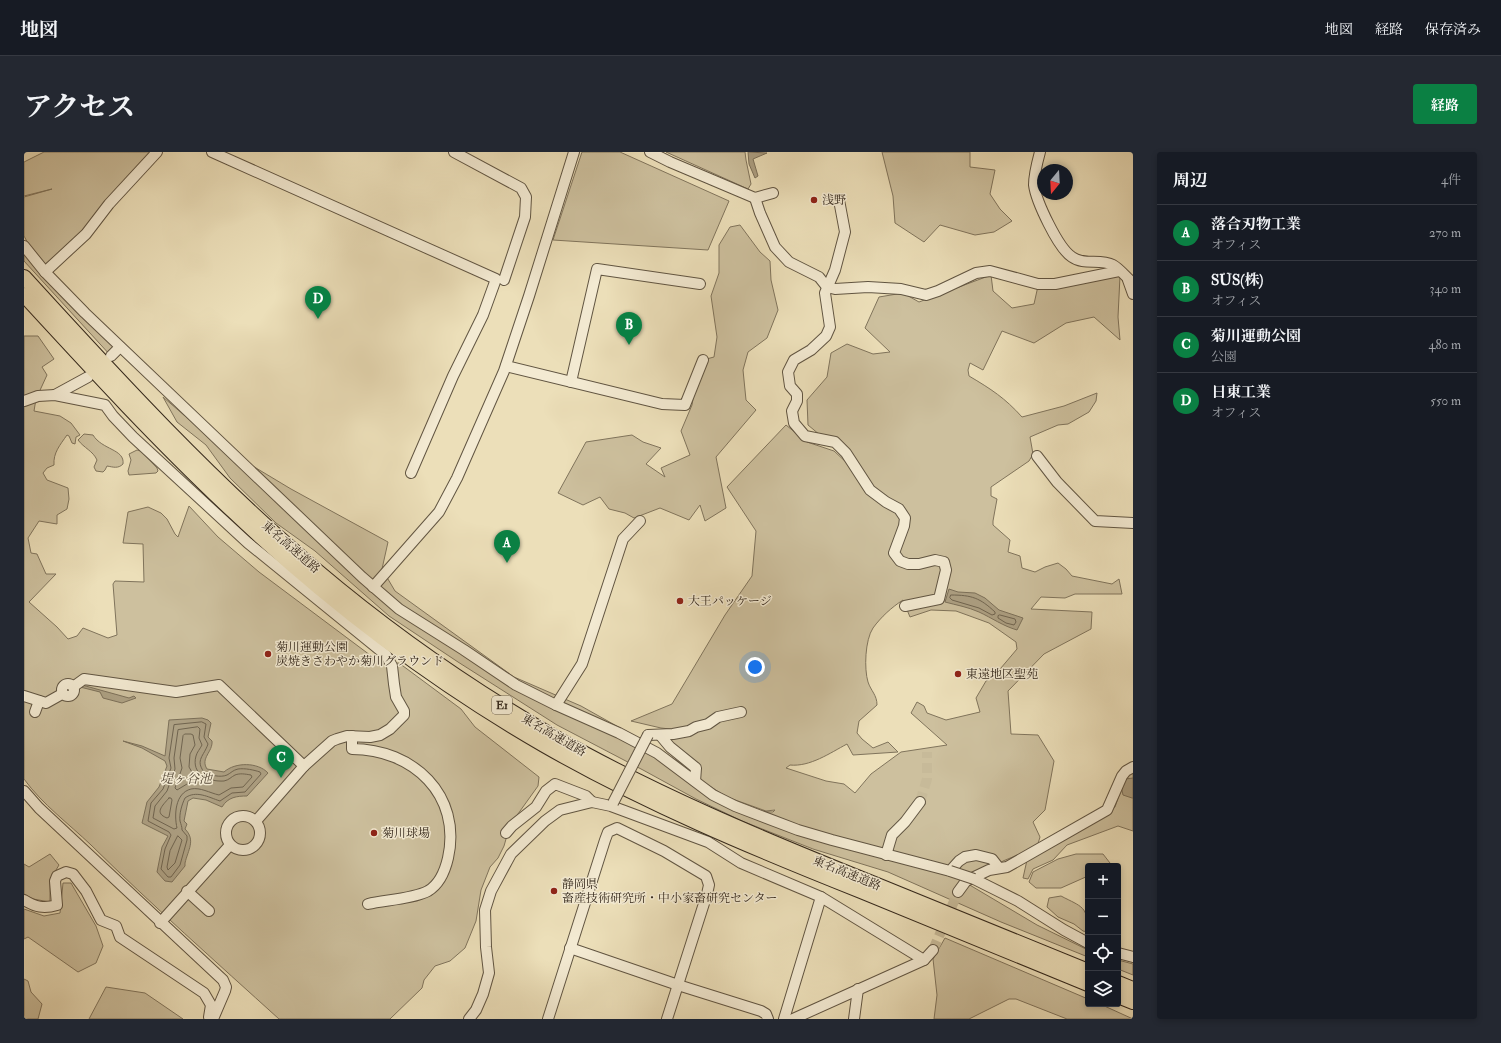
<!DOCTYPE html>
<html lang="ja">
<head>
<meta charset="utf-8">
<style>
  :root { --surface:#171b24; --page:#242831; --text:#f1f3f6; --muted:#9ea1a6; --line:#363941; --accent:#0b8043 }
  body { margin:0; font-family:"IM FELL Double Pica","Noto Serif JP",serif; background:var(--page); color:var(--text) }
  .controls { position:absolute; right:12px; bottom:12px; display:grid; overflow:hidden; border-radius:4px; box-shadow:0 2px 6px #0003 }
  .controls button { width:36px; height:36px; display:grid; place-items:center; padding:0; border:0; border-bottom:1px solid var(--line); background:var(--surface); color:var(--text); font:20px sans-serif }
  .compass { position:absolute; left:1013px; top:12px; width:36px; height:36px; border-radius:50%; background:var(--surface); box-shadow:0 2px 6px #0003; rotate:198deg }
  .you { position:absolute; left:731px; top:515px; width:14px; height:14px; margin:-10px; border:3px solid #fff; border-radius:50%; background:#1a73e8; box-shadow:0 0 0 6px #1a73e833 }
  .badge { display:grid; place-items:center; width:26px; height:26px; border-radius:50%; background:var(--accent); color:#fff; font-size:13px; font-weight:700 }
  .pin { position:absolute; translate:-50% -33px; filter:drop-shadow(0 1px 2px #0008) }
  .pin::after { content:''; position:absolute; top:21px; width:14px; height:12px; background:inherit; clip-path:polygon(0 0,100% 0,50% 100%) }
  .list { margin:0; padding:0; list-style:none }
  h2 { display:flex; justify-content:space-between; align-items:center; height:52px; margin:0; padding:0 16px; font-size:17px }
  h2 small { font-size:13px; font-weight:400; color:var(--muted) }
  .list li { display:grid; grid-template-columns:26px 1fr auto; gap:12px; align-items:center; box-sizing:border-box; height:56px; padding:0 16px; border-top:1px solid var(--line) }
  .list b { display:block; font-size:15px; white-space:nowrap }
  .list p { margin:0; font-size:13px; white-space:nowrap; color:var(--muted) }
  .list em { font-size:13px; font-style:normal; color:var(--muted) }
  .icon { flex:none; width:22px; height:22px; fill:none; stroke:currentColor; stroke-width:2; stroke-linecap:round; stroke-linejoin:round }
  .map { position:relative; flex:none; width:1109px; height:867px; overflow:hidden; border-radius:4px }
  header { display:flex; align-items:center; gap:24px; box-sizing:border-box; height:56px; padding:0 20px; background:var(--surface); border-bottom:1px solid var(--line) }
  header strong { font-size:19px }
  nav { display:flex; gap:22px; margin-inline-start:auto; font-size:14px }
  .intro { display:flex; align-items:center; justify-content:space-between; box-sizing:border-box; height:96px; padding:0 24px }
  h1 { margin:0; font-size:28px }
  .button { padding:10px 18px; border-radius:4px; background:var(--accent); color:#fff; font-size:14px; font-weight:700 }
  main { display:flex; gap:24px; padding:0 24px }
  aside { flex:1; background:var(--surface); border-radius:4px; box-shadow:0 2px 6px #0003 }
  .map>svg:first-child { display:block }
</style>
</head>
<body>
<header>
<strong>地図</strong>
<nav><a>地図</a><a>経路</a><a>保存済み</a></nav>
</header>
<div class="intro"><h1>アクセス</h1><a class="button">経路</a></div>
<main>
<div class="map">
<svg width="1109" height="867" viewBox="0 0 1109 867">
  <rect width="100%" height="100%" fill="#ecdfb9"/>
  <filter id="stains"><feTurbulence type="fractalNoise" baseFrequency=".005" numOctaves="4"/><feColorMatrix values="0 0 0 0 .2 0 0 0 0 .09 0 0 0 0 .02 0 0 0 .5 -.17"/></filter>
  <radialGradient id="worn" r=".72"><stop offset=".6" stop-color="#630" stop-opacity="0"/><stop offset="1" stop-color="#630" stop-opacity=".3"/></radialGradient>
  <g fill="#cdc09e" stroke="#80745c" fill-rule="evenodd">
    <polygon points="20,0 133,0 37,106 18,113 96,195 87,204 0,109 0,94 12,106 0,84 0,45 28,37 0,44 0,10"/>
    <polygon points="558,0 596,0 705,49 684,98 529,88"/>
    <polygon points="642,0 721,0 722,8 727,32 724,37"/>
    <polygon points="858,0 946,0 946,15 971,18 966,42 976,57 988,69 970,80 951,83 916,73 900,90 871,71 869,44"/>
    <polygon points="716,73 736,100 746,109 747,128 754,158 743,186 724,200 719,218 722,248 732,258 692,305 702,356 681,369 676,353 665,368 636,356 610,366 601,361 585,357 576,345 559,353 534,341 562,290 608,283 619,290 637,296 622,312 641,325 637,316 666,303 657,279 668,253 675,209 690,205 693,185 687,144 695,121 695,93 706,75"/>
    <path d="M 967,123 L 969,139 L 988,156 L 1010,152 L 1014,134 L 1024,137 L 1067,126 L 1096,124 L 1094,165 L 1096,188 L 1070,165 L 1042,171 L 1010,191 L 978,179 L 959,218 L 946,211 L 944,218 L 945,224 C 967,237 981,246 998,265 L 1040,254 L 1073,241 L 1072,249 L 1065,260 L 1044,272 L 1034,273 L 1006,285 L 1009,302 L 1005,309 L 967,335 L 967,344 L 973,347 L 969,369 L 969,373 L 986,388 L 984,400 L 996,404 L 998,416 L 1011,420 L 1021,415 L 1034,411 L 1042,417 L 1048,424 L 1088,432 L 1095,427 L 1098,442 L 1051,442 L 1041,446 L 1017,445 L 1007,457 L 1068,460 L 1067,477 L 1020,502 L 984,539 L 987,582 L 1014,583 L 1030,609 L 1021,658 L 1009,670 L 1016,685 L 1013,695 L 979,709 L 944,732 L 1013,773 L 1064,798 L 1064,805 L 977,770 L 864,720 L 789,697 L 718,669 L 672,647 L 619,618 L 533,573 L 434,510 L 365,464 L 291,399 L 252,371 L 206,326 L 182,293 L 153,270 L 139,245 L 197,295 L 267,337 L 364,390 L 358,417 L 371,439 L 490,525 L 557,554 L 630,595 L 665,616 L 676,627 L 672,616 L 640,587 L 664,579 L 637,576 L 607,569 L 648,552 L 701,463 L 728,424 L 732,379 L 703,335 L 762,273 L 783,290 L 810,299 L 836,323 L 826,308 L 784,273 L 783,248 L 803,225 L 807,201 L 823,192 L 849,202 L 866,200 L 841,176 L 855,145 L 879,141 L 895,150 ZM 879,448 L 886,465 L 907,458 L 932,459 L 965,471 L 992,490 L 993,497 L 971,523 L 962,529 L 952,546 L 956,560 L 922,568 L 903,561 L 900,554 L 893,550 L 887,561 L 923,593 L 877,600 L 847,622 L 831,641 L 820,632 L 802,629 L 762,616 L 766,613 C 786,615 806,601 823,592 L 829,603 L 874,600 L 864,590 L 849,596 L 838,587 L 833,581 L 835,569 L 853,553 C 853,543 847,539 844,530 C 840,517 841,488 849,476 C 857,465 868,455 879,448 ZM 679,630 L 703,645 L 742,659 L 751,658 L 749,660 L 726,659 L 683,634 Z"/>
    <path d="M 0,184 L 14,184 L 30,207 L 18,215 L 23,223 L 12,247 L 10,259 L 36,264 L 47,271 L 56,283 L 52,285 L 51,292 L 48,291 L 45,284 L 43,283 C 36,293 29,301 30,313 L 23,316 L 19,321 L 23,328 L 44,336 L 45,347 L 43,357 L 33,363 L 33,372 L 15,369 L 4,386 L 7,401 L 13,402 L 22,422 L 32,422 L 5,450 L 33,475 L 44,487 L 53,484 L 59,476 L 84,486 L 93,483 L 89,432 L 91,429 L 120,430 L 119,392 L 99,391 L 104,360 L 124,355 L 137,361 L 143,367 L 151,382 L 154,385 L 165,354 L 194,385 L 235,420 L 358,512 L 375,511 L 437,557 L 451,575 L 515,625 L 514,634 L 486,673 L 480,694 L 474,706 L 466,715 L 457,738 L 452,769 L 441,796 L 426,809 L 411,814 L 400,828 L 398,836 L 366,867 L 255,867 C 192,810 128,753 67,693 C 45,672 18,652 0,627 Z"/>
    <path d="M 60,282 L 69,283 C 78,298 101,297 99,312 C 94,317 89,315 83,314 L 81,318 L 79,320 L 72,319 L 70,315 L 73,308 C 69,299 60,296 54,288 Z"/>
    <polygon points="113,298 117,299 133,316 134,319 132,321 105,323 104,319 107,308 105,302"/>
    <polygon points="1109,620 1109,679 1094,674 1043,693 1029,708 1009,717 1004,727 999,726 1003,708 1085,660 1091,655 1102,623"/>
    <polygon points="26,702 35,713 26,728 26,750 9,747 0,742 0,712 5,715"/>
    <polygon points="1052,702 1079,702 1086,711 1081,714 1064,714 1064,724 1037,736 1012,736 1005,730 1009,720 1034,707"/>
    <polygon points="39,731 47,731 72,774 79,794 72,811 54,820 4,785 0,787 0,757 20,764 36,761"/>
    <path d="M 1037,744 C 1058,755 1064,754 1064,780 L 1059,779 L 1050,772 L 1034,765 L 1023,755 L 1025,746 Z"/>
    <polygon points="921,786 1064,847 1064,852 1076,852 1109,867 1043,867 992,847 985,847 945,867 910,867 913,843 909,807"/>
    <polygon points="1094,808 1109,812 1109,823 1094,817"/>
    <polygon points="0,827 4,829 7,840 18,852 14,867 0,867"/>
    <polygon points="82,835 121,841 159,867 65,867"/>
  </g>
  <g fill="#ada083" stroke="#7c7059">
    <polygon points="724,0 743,1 729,7 734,24 731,26 725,12"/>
    <path d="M 925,437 L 934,440 L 951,441 L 961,446 L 975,458 L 999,466 L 993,478 C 979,474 968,466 955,460 C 944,455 932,453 921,450 Z"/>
    <polygon points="58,533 105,546 110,544 112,546 98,551 79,546 76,540 56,535"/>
    <path d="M 178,566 L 184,568 L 187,571 L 184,585 L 188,589 C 189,600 176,606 183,617 L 200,620 C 211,610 234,610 244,621 L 223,644 C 213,644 204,645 198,655 L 182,648 L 169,646 L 164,649 L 160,669 L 163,672 L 161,677 C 172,688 164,698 161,711 L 161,714 L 148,730 L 141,729 L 133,720 L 138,695 L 144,684 L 118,671 L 123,650 L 135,635 L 143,614 L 141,609 L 118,596 L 99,589 L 118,594 L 141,604 L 145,568 Z"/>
    <polygon points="1109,626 1109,646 1108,646 1099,643 1097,634 1101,627"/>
  </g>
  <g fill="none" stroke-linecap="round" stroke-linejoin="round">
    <g stroke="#70644f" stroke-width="1">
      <path d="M 927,443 C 948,443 956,446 971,460 L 971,462 L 968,463 L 955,456 L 928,448 L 926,446 Z"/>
      <polygon points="976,463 991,467 992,470 990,473 982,471 974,466 974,464"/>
      <path d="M 178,570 L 182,572 L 180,585 L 184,592 C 180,604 171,608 180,620 C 186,623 196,626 203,623 C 207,621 209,618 214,617 C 221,616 230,618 236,620 L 237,622 L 221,640 L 208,641 L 196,649 C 184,645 172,638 161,646 C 158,652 155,662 156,669 C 157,673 158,674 158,678 L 163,684 L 163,688 L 156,713 L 147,725 L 144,725 L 137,717 L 141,697 L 147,683 L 145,680 L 124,669 L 127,651 L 139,637 L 147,616 L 145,606 L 150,573 Z"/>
      <path d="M 174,575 L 176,577 L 175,586 L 178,593 C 176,597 173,600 172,604 C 167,622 184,630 200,629 C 205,628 207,625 211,623 C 216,621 221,622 227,623 L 228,625 L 219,635 L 207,636 L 195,643 C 186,641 176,635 167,637 C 151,641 150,663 153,676 L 150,677 L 129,666 L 131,654 L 143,639 L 151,617 L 150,606 L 154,578 Z"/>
      <polygon points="161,582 167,582 169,583 171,593 166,602 165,615 173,629 171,631 163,632 153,638 151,636 158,616 156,606 159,584"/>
      <path d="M 145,646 L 147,646 L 148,648 L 145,665 L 143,666 C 130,661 138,654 145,646 Z"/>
      <polygon points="154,684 158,688 151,711 144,718 143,715 146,699"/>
    </g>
    <g stroke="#c7ba99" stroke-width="10" stroke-dasharray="10 5" stroke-linecap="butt">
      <polyline points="896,650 903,627 903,600"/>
      <polyline points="909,798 934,740"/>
    </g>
    <defs>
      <g id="minor">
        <polyline points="188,0 472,127 459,163 429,224 387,321"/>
        <polyline points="430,0 497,36 502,45 501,65 480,128"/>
        <polyline points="626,0 646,10 731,46 749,41"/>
        <path d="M 1016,0 C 1013,11 1010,22 1010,33 C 1012,49 1034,96 1048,105 C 1060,114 1076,106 1089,113 C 1095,116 1103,126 1109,131"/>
        <polyline points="731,46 736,61 751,95 765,110 795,125 803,135 811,137 844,135 877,137 902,143 914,139 952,121 966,119 1014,132 1031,132 1095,119"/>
        <polyline points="815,48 821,80 811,118 801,141 806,175 802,184 787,198 770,208 764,220 766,234 773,242 773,249 768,259 770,271 781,284 811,290 822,301 846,338 862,350 875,357 881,366 880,374 870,401 876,409 884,412 895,412 911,408 920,410 922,418 915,447 881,454"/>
        <polyline points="0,94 21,120 61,161 338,425 375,457 440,498 492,533 532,553 595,581 633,601 689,643 711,654 774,678 808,688 926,719 935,709 941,705 952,703 968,707 975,716"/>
        <polyline points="21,120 62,82 85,52 133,0"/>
        <polyline points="1104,128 1109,142"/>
        <polyline points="87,204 96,195"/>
        <polyline points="482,214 638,252 661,253 679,208"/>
        <polyline points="547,230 573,117 676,132"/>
        <polyline points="31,243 64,225"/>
        <polyline points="0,249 14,244 31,243 81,253 89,264 109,285 224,391 362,503 368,514 370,532 372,545 380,559 380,563 366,577 356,583 346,585 323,584 313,587 308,589 280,614 232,669"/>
        <polyline points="1013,304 1033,330 1071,369 1109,371"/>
        <polyline points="349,435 415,360 433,326 480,219 505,144 550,0"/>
        <circle cx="44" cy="538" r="6"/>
        <polyline points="49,535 60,527 152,540 195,533 280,614"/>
        <polyline points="0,544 22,551 38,542"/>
        <polyline points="532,553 558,512 599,387 616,369"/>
        <polyline points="11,560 15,549"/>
        <polyline points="624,583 649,582 665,579 672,575 684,572 694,565 717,560"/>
        <polyline points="636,583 646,595 672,616 671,629"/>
        <path d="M 328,584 L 328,597 C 389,597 438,643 424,706 C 421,719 416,732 404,739 C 389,747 361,748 344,752"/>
        <polyline points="0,639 15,656 199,828 202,835 201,839 189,867"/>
        <circle cx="219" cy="681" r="17"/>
        <polyline points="482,681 488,674 512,655 522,639 531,632 562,644 568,650"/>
        <polyline points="862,703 868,683 881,670 896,650"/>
        <polyline points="950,727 994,749 1040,778 1064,791"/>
        <polyline points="163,739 185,759"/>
        <polyline points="934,740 942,729 965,718 983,715 1083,658 1098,624 1102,619 1109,615"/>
        <path d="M 0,748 C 11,755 20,757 33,753 L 31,729 L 33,724 L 42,720 L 49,722 L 62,739 L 77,768 L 92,774 L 96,785 L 180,841 L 187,853 L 185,865"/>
        <polyline points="136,771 206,693"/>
        <polyline points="546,796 654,833 737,859 742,862 744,867"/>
        <polyline points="1094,801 1109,805"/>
        <polyline points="445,867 452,858 459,842 465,821 462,795 461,758 467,739 487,702 521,669 536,658 568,650 587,654 684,690 717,711 797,745 900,808"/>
        <polyline points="524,867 581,688 584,680 593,676 640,699 682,724 685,733 683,742 643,867"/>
        <polyline points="760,867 797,745"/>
        <polyline points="769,867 900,808 909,798"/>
        <polyline points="830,867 834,837"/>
      </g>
      <g id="highway">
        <path d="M 0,125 C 93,227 187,329 292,418 C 364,479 444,535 525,582 C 628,641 738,687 848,731 C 920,761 992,790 1064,819"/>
        <path d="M 0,143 C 68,217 137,292 211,361 C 304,449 409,529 520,593 C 621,651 729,696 837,739 C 912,770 988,801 1064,832"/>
        <polyline points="1094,831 1109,837"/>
        <polyline points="1094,844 1109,850"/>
      </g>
    </defs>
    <use href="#minor" stroke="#615542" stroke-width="12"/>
    <use href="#highway" stroke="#33271b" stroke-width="16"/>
    <use href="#minor" stroke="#f3ead2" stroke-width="10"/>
    <use href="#highway" stroke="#ecdfb9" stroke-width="14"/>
    <defs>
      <g id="minor-bridge">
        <polyline points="589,651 624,583"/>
        <polyline points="926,719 950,727"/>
      </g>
    </defs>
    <use href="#minor-bridge" stroke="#615542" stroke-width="12" stroke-linecap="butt"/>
    <use href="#minor-bridge" stroke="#f3ead2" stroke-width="10"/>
  </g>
  <g fill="#8f2418" stroke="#f3ead2" stroke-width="1.5">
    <circle cx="790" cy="48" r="4"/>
    <circle cx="656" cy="449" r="4"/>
    <circle cx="244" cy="502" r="4"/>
    <circle cx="934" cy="522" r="4"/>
    <circle cx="350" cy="681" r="4"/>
    <circle cx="530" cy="739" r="4"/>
  </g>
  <g text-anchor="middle" stroke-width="3" stroke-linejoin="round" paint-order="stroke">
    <rect fill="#f3ead2" stroke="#6d6252" stroke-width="1" x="468" y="544" width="20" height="18" rx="3"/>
    <g font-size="11" font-weight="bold" fill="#33271b">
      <text x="478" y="557">E1</text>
    </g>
    <g font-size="12" fill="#33271b" stroke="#f3ead2" text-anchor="start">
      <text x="798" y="52">浅野</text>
      <text x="664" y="453">大王パッケージ</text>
      <text x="252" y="499">菊川運動公園<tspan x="252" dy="14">炭焼きさわやか菊川グラウンド</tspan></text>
      <text x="942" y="526">東遠地区聖苑</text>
      <text x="358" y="685">菊川球場</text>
      <text x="538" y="736">静岡県<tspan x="538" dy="14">畜産技術研究所・中小家畜研究センター</tspan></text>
    </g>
    <g font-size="12" fill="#33271b" stroke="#f3ead2">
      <text transform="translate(267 395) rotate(41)" y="4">東名高速道路</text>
      <text transform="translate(530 583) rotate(30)" y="4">東名高速道路</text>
      <text transform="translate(823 721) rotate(22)" y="4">東名高速道路</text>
    </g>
    <g font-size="13" font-style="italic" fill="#584b3a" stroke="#f3ead2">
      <text x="162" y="631">堤ヶ谷池</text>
    </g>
  </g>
  <rect width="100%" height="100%" filter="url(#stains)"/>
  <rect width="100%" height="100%" fill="url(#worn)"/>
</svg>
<div class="controls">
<button>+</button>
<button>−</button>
<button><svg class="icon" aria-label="locate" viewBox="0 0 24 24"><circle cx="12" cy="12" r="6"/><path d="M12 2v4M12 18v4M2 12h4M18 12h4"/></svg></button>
<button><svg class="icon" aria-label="layers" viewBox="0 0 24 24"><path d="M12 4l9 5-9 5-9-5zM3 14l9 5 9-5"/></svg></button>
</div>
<svg class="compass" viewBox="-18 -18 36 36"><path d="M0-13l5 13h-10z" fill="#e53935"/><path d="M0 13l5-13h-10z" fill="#9ea1a6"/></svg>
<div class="you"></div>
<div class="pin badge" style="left:483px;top:411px">A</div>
<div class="pin badge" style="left:605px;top:193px">B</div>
<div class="pin badge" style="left:257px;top:626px">C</div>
<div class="pin badge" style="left:294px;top:167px">D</div>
</div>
<aside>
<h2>周辺<small>4件</small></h2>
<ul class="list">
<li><span class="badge">A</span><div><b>落合刃物工業</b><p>オフィス</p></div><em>270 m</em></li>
<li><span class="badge">B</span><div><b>SUS(株)</b><p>オフィス</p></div><em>340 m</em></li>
<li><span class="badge">C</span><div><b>菊川運動公園</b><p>公園</p></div><em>480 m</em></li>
<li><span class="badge">D</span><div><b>日東工業</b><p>オフィス</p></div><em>550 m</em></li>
</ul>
</aside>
</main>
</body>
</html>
